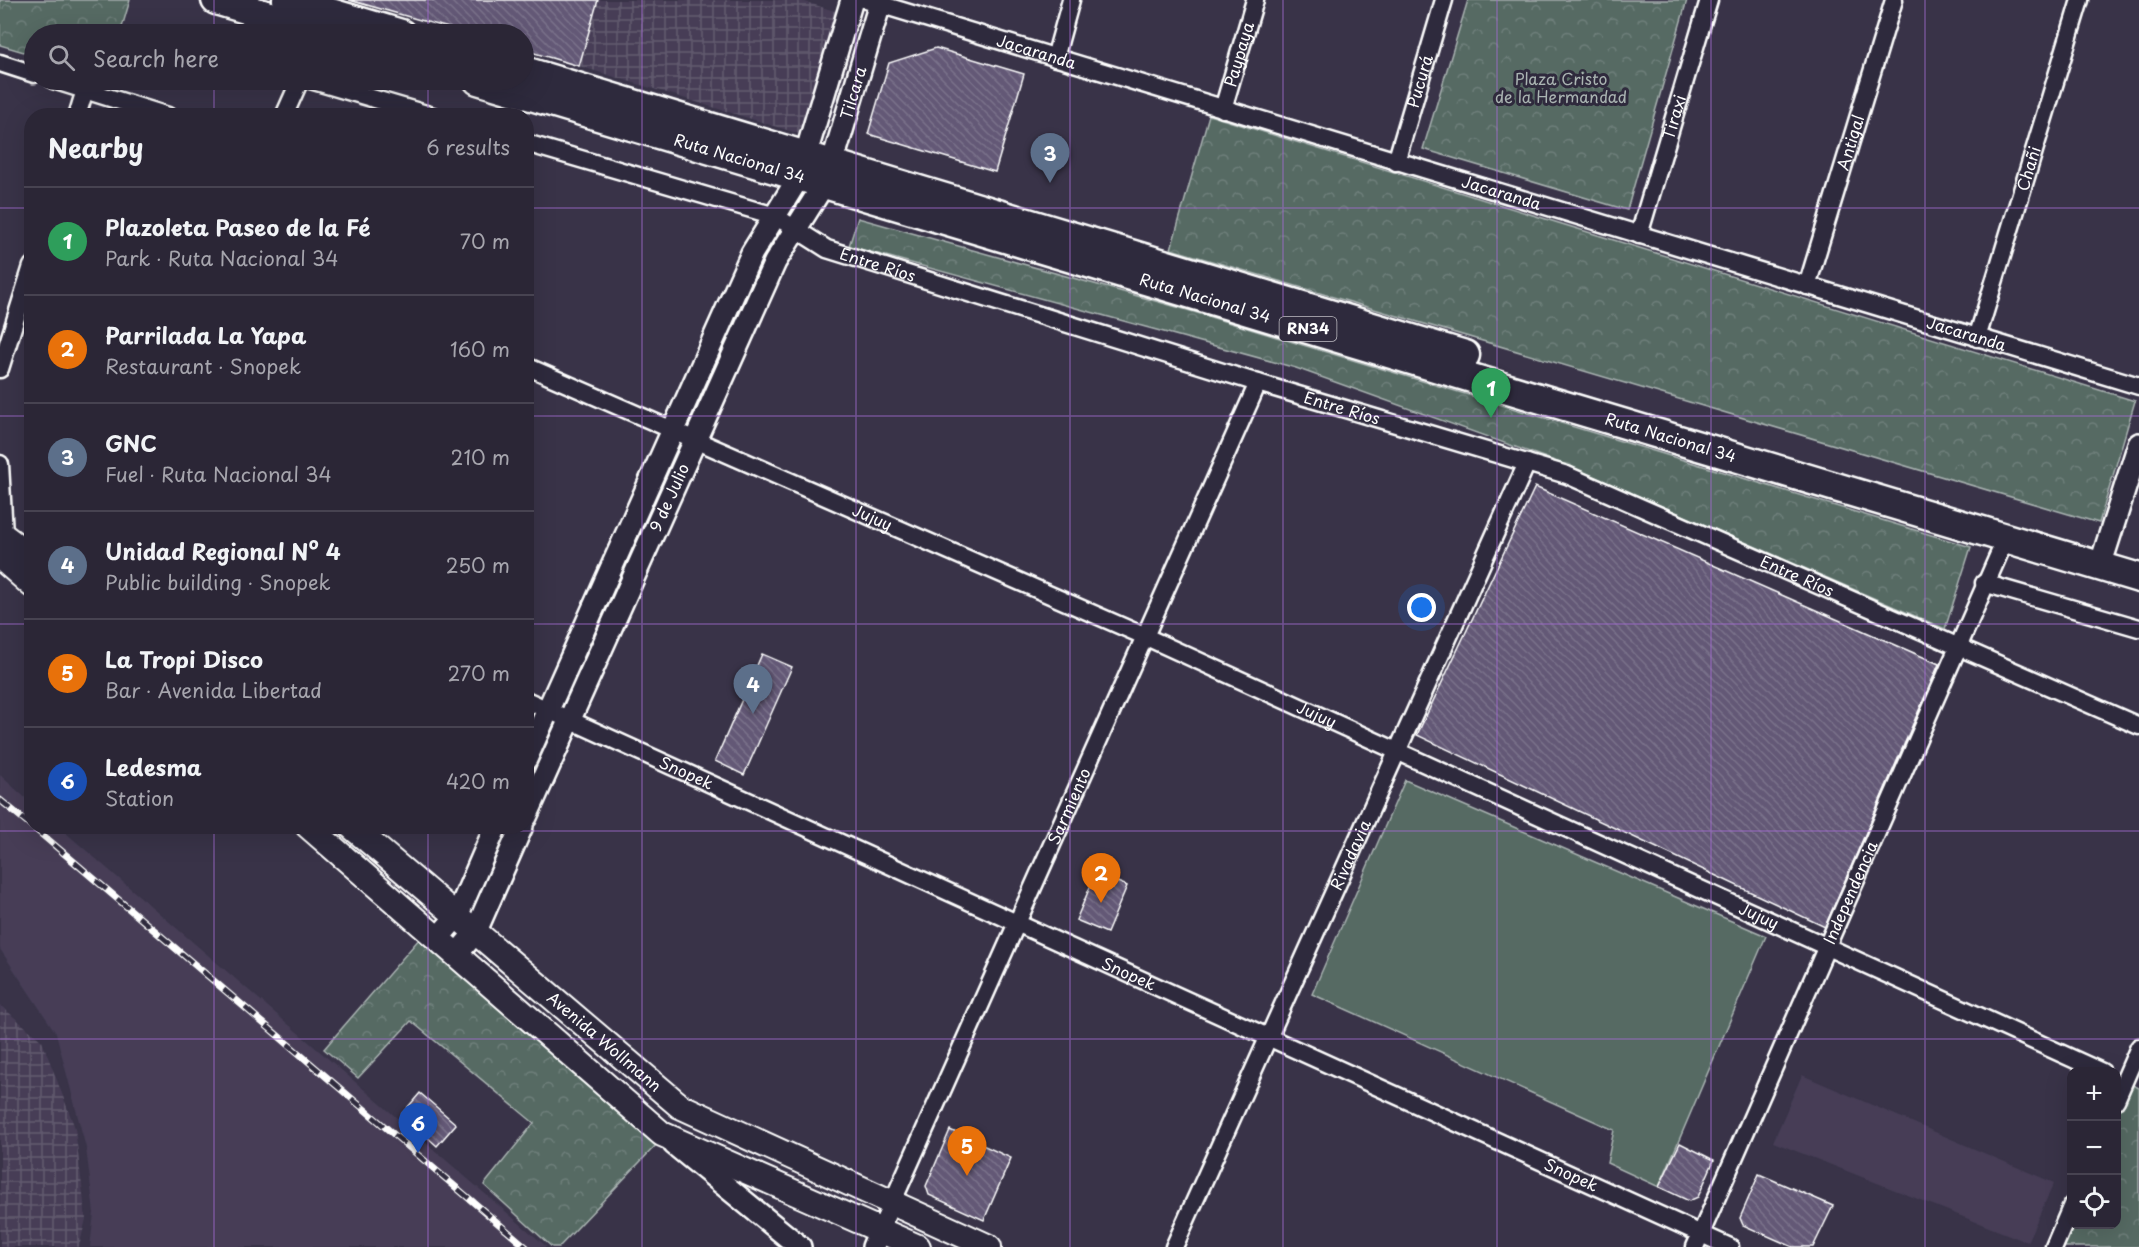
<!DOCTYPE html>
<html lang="en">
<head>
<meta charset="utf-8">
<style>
  :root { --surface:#2b2636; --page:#373242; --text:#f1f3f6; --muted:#a6a5ad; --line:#474351; --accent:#1a73e8 }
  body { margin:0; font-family:"Playpen Sans",sans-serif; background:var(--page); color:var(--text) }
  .controls { position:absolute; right:18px; bottom:18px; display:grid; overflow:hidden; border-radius:12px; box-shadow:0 6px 24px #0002 }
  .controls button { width:54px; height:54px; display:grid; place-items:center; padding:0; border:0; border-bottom:2px solid var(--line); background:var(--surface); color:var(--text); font:30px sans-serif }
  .you { position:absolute; left:1422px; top:608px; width:21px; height:21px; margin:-15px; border:4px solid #fff; border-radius:50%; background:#1a73e8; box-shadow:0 0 0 9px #1a73e833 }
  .badge { display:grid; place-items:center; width:39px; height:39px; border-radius:50%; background:var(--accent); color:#fff; font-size:20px; font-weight:700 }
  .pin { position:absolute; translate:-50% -50px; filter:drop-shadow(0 2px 3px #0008) }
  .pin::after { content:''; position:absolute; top:32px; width:21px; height:18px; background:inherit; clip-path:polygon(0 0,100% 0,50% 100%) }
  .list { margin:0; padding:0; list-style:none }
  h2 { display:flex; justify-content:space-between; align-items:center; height:78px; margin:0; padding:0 24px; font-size:26px }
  h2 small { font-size:20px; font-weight:400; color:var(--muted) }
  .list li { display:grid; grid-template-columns:39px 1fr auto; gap:18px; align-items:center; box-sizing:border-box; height:108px; padding:0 24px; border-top:2px solid var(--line) }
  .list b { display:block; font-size:22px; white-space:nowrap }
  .list p { margin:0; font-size:20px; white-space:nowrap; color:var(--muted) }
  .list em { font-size:20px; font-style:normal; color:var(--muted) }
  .icon { flex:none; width:33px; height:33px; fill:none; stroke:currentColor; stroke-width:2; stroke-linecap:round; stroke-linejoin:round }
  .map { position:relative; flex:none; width:2139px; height:1247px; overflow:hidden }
  .search { position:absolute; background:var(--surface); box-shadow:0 6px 24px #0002; left:24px; top:24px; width:510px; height:66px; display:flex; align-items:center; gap:15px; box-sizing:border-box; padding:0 21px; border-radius:33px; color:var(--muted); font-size:22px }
  .panel { position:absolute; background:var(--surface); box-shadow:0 6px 24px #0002; left:24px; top:108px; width:510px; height:726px; border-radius:24px }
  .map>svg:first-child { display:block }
</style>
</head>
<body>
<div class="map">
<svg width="2139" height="1247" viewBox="0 0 2139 1247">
  <defs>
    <pattern id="industrial-grid" width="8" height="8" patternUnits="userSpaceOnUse" patternTransform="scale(1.5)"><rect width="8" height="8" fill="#463e56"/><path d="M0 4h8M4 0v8" fill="none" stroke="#625b6f"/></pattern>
    <pattern id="park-crowns" width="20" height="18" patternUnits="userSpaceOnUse" patternTransform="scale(1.5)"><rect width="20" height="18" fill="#566a64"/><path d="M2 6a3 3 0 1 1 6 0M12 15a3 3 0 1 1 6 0" fill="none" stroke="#6f807b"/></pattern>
    <pattern id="building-back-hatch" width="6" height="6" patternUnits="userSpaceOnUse" patternTransform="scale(1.5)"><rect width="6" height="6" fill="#635976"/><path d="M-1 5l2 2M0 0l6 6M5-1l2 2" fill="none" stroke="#7a728b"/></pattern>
  </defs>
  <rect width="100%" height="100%" fill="#393348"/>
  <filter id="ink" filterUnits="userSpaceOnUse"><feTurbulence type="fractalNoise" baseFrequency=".0167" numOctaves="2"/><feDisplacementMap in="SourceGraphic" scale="12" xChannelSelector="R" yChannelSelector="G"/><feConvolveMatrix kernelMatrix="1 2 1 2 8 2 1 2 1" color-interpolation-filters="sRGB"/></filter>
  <g filter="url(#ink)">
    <g fill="#463e56">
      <polygon points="0,775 31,803 32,826 59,827 547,1247 90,1247 94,1213 86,1148 56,1033 0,949"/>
      <polygon points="1802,1075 2054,1183 2027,1242 1773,1142"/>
    </g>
    <g fill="url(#industrial-grid)">
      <polygon points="598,0 799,0 841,13 800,134 579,66"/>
      <polygon points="0,1005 42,1041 75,1128 86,1219 79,1247 0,1247"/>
    </g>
    <g fill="url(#park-crowns)" stroke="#aab4b2" stroke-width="1.5">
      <polygon points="0,0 130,0 120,34 34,34 34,55 0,45"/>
      <polygon points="1468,0 1687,0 1627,210 1423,149"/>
      <polygon points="1209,115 2135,401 2099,523 1171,249"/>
      <polygon points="858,218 1184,309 1971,547 1945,629 1574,468 1296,368 849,246"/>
      <polygon points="420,938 657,1144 559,1247 552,1247 484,1185 534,1123 411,1021 358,1078 324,1049"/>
      <polygon points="2124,1081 2139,1088 2139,1247 2054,1247 2072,1224 2116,1224 2117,1100"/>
    </g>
    <polygon fill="#566a64" stroke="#aab4b2" stroke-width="1.5" points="1405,780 1766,936 1659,1187 1607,1163 1614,1130 1312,994"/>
    <g fill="url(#building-back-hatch)" stroke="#fff" stroke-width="1.5">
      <polygon points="349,0 598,0 579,66 524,50 524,34 470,34"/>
      <polygon points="936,48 1024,74 995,172 868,134 889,63"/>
      <polygon points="1535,487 1939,664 1825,927 1417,735"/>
      <polygon points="762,654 792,667 744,775 715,761"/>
      <polygon points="1096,873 1127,886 1107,933 1076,920"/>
      <polygon points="420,1093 456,1124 437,1146 402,1114"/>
      <polygon points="950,1130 1011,1158 984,1220 929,1195 926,1186"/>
      <polygon points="1680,1143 1714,1160 1698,1197 1689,1201 1659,1187"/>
      <polygon points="1759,1174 1833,1206 1813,1247 1793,1247 1743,1225 1740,1218"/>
    </g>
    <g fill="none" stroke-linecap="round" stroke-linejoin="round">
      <defs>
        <g id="minor">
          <path id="s1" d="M 866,0 L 2139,386"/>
          <polyline points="1055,58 1071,0"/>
          <polyline points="0,63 34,74"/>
          <polyline points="53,80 168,116"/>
          <polyline points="310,80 433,116"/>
          <path id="s2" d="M 1223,109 L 1255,0"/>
          <polyline points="77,116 85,90"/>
          <polyline points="284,116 300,80"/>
          <path id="s3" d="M 526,143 L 775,216 L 827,249 L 1258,383 L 1567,475 L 2139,726"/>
          <path id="s4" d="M 1396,162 L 1444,0"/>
          <path id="s5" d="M 1639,235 L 1709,0"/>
          <path id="s6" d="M 1807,286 L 1894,0"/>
          <path id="s7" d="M 1977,338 L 2080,0"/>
          <path id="s8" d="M 526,366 L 1144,636 L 2102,1072"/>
          <polyline points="0,369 32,266"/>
          <polyline points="0,464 4,534 0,542"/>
          <polyline points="1984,583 2139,628"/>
          <path id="s9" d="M 526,700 L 1730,1247"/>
          <polyline points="2116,1100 2139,1047"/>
          <path id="s10" d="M 880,1230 L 1258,383"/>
          <path id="s11" d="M 1174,1247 L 1527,463"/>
          <path id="s12" d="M 1695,1247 L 2006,538"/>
          <polyline points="2054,1247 2072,1205"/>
        </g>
        <g id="tertiary">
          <polyline points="2100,566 2139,444"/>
          <polyline points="526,759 752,253 799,177 852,0"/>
          <path id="s13" d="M 526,817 L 775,262 L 824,184 L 832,164 L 881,0"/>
          <polyline points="437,939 457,916 496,826"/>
          <polyline points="456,955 475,933 522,826"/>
          <polyline points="674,1144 800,1247"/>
          <polyline points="873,1247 880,1230"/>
        </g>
        <g id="secondary">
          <polyline points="0,533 32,557"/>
          <polyline points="0,557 32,585"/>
          <polyline points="308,826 662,1134 918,1247"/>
          <path id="s14" d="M 351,826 L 680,1106 L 989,1247"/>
        </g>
        <g id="trunk">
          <polyline points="216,0 330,34"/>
          <polyline points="287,0 401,34"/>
          <polyline points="524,71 1465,355"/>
          <path id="s15" d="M 478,80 L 2139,578"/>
        </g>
      </defs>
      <use href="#minor" stroke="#fff" stroke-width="21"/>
      <use href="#tertiary" stroke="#fff" stroke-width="26"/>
      <use href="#secondary" stroke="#fff" stroke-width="28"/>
      <use href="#trunk" stroke="#fff" stroke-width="33"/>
      <use href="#minor" stroke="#2f2a3d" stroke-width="16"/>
      <use href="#tertiary" stroke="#2f2a3d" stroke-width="21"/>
      <use href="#secondary" stroke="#2f2a3d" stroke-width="24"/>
      <use href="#trunk" stroke="#2f2a3d" stroke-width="28"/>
      <defs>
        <g id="rail">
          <polyline points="0,800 32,826"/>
          <polyline points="32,826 526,1247"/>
        </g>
      </defs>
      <use href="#rail" stroke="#fff" stroke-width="7"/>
      <use href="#rail" stroke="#2f2a3d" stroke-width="4.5" stroke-dasharray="14" stroke-linecap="butt"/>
    </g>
  </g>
  <path fill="none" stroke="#a36bd2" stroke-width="1.5" stroke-opacity="0.55" d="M 214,0 L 214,34M 428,0 L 428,34M 642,0 L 642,1247M 856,0 L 856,1247M 1070,0 L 1070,1247M 1283,0 L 1283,1247M 1497,0 L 1497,1247M 1711,0 L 1711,1247M 1925,0 L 1925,1247M 214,80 L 214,116M 428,80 L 428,116M 0,208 L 32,208M 526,208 L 2139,208M 0,416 L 32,416M 526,416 L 2139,416M 0,624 L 32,624M 526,624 L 2139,624M 214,826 L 214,1247M 428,826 L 428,1247M 0,831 L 2139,831M 0,1039 L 2139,1039"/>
  <g text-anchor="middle" stroke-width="6" stroke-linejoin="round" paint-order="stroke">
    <rect fill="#2f2a3d" stroke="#c1bfc5" stroke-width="1.5" x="1279.5" y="317" width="57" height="24" rx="4.5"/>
    <g font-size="15" font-weight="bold" fill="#fff">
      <text x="1308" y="334">RN34</text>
    </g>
    <g font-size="16" fill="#fff" stroke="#2f2a3d">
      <text dy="6" stroke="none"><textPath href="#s1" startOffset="178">Jacaranda</textPath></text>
      <text dy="6" stroke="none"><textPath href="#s2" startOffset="57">Paypaya</textPath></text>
      <text dy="6" stroke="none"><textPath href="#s4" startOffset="84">Pucurá</textPath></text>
      <text dy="6" stroke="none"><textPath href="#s13" startOffset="796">Tilcara</textPath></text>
      <text dy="6" stroke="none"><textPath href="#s5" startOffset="123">Tiraxi</textPath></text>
      <text dy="6" stroke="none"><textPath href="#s6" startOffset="150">Antigal</textPath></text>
      <text dy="6" stroke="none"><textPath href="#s15" startOffset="273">Ruta Nacional 34</textPath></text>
      <text dy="6" stroke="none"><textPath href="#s7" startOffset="177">Chañi</textPath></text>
      <text dy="6" stroke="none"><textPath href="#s1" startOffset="664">Jacaranda</textPath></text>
      <text dy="6" stroke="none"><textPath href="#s3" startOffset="374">Entre Ríos</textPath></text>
      <text dy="6" stroke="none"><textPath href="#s15" startOffset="759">Ruta Nacional 34</textPath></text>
      <text dy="6" stroke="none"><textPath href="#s1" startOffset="1150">Jacaranda</textPath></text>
      <text dy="6" stroke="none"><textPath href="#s3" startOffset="860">Entre Ríos</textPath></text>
      <text dy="6" stroke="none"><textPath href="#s15" startOffset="1245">Ruta Nacional 34</textPath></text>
      <text dy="6" stroke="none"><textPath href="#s13" startOffset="350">9 de Julio</textPath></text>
      <text dy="6" stroke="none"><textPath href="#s8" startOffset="378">Jujuy</textPath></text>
      <text dy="6" stroke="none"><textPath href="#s3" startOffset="1346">Entre Ríos</textPath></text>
      <text dy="6" stroke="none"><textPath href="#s8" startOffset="864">Jujuy</textPath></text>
      <text dy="6" stroke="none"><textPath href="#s9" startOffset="176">Snopek</textPath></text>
      <text dy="6" stroke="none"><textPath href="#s10" startOffset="464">Sarmiento</textPath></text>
      <text dy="6" stroke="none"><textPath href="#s11" startOffset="430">Rivadavia</textPath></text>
      <text dy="6" stroke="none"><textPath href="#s12" startOffset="387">Independencia</textPath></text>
      <text dy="6" stroke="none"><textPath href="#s8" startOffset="1350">Jujuy</textPath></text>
      <text dy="6" stroke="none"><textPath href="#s9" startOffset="662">Snopek</textPath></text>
      <text dy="6" stroke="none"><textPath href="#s14" startOffset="333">Avenida Wollmann</textPath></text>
      <text dy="6" stroke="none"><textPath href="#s9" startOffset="1148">Snopek</textPath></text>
    </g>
    <g font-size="16" fill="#aab4b2" stroke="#2f2a3d">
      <text x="1561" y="85">Plaza Cristo<tspan x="1561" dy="18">de la Hermandad</tspan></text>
    </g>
  </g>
</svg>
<div class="controls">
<button>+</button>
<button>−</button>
<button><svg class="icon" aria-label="locate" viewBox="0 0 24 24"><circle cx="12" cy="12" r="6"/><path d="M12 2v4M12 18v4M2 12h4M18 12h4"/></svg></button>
</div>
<div class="you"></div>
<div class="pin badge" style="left:1491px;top:418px;background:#2e9e5b">1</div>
<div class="pin badge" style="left:1101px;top:903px;background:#e8710a">2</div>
<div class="pin badge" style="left:1050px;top:183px;background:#5c6f8a">3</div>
<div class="pin badge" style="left:753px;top:714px;background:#5c6f8a">4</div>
<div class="pin badge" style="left:967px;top:1176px;background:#e8710a">5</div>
<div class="pin badge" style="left:418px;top:1153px;background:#1a4fb4">6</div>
<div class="search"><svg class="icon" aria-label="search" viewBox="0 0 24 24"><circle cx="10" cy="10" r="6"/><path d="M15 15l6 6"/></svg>Search here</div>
<section class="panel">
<h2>Nearby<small>6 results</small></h2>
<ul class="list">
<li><span class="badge" style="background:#2e9e5b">1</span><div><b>Plazoleta Paseo de la Fé</b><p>Park · Ruta Nacional 34</p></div><em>70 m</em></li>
<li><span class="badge" style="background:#e8710a">2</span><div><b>Parrilada La Yapa</b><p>Restaurant · Snopek</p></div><em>160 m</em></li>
<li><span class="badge" style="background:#5c6f8a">3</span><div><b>GNC</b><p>Fuel · Ruta Nacional 34</p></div><em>210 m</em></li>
<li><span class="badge" style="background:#5c6f8a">4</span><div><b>Unidad Regional Nº 4</b><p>Public building · Snopek</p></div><em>250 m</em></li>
<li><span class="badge" style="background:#e8710a">5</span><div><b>La Tropi Disco</b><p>Bar · Avenida Libertad</p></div><em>270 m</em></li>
<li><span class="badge" style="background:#1a4fb4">6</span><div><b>Ledesma</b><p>Station</p></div><em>420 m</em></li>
</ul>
</section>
</div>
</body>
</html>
